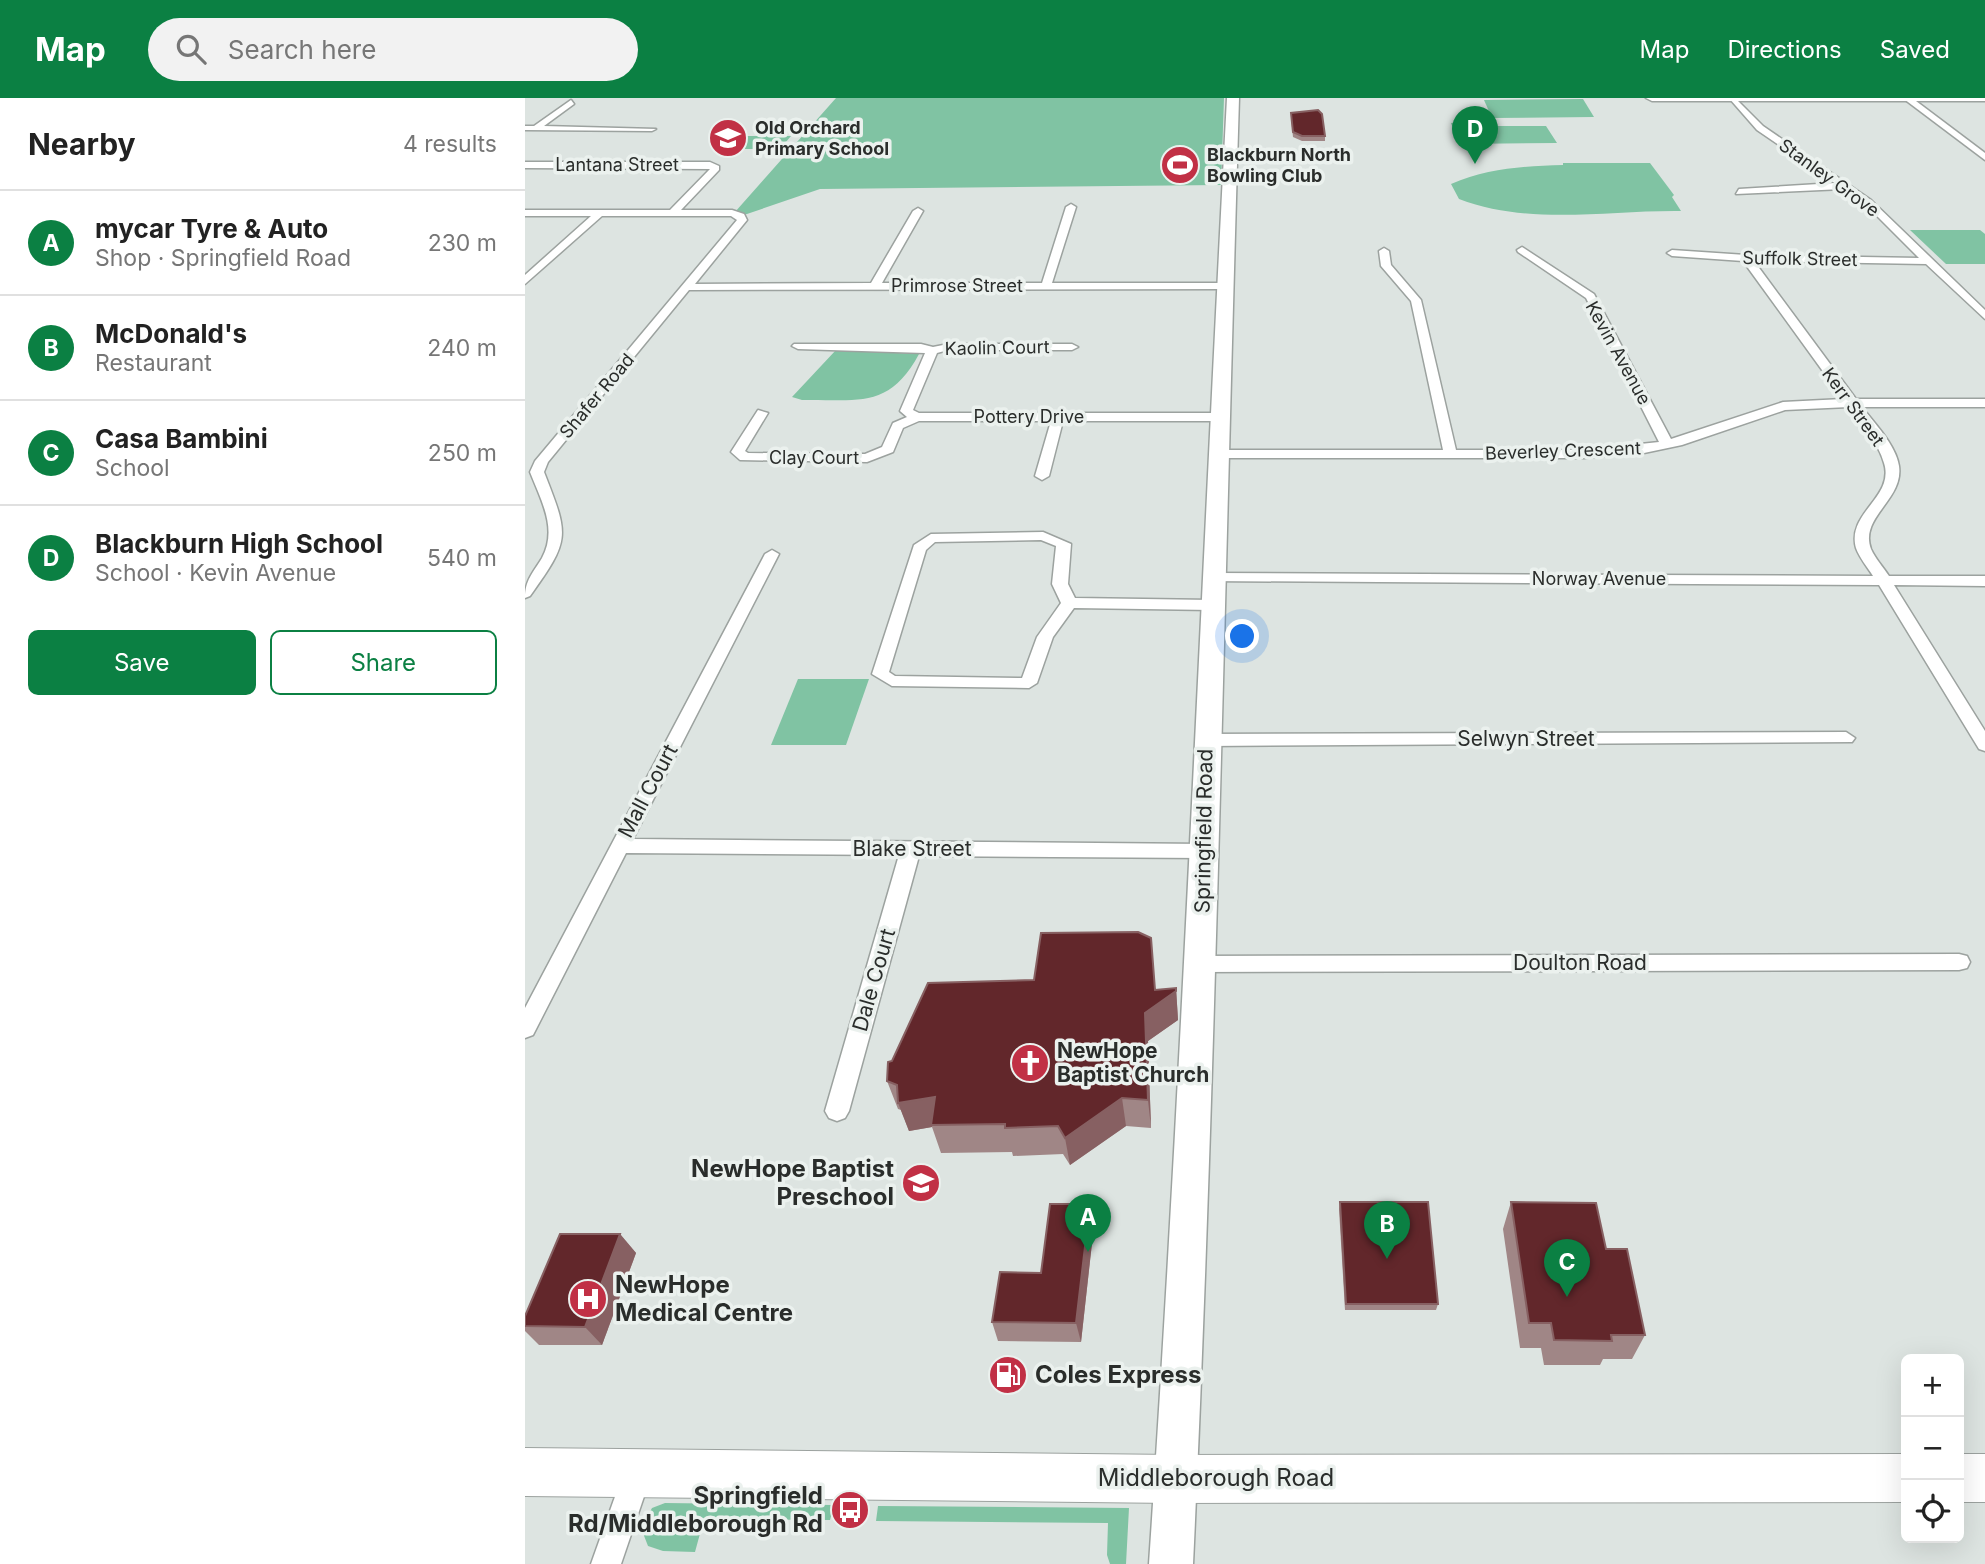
<!DOCTYPE html>
<html lang="en">
<head>
<meta charset="utf-8">
<style>
  :root { --surface:#fff; --page:#f2f2f2; --text:#222; --muted:#767676; --line:#e0e0e0; --accent:#0b8043 }
  body { margin:0; font-family:Inter,sans-serif; background:var(--page); color:var(--text) }
  .controls { position:absolute; right:21px; bottom:21px; display:grid; overflow:hidden; border-radius:10px; box-shadow:0 7px 28px #0002 }
  .controls button { width:63px; height:63px; display:grid; place-items:center; padding:0; border:0; border-bottom:2px solid var(--line); background:var(--surface); color:var(--text); font:35px sans-serif }
  .you { position:absolute; left:718px; top:539px; width:24px; height:24px; margin:-18px; border:5px solid #fff; border-radius:50%; background:#1a73e8; box-shadow:0 0 0 10px #1a73e833 }
  .badge { display:grid; place-items:center; width:46px; height:46px; border-radius:50%; background:var(--accent); color:#fff; font-size:23px; font-weight:700 }
  .pin { position:absolute; translate:-50% -58px; filter:drop-shadow(0 2px 4px #0008) }
  .pin::after { content:''; position:absolute; top:37px; width:24px; height:21px; background:inherit; clip-path:polygon(0 0,100% 0,50% 100%) }
  .list { margin:0; padding:0; list-style:none }
  h2 { display:flex; justify-content:space-between; align-items:center; height:91px; margin:0; padding:0 28px; font-size:30px }
  h2 small { font-size:23px; font-weight:400; color:var(--muted) }
  .list li { display:grid; grid-template-columns:46px 1fr auto; gap:21px; align-items:center; box-sizing:border-box; height:105px; padding:0 28px; border-top:2px solid var(--line) }
  .list b { display:block; font-size:26px; white-space:nowrap }
  .list p { margin:0; font-size:23px; white-space:nowrap; color:var(--muted) }
  .list em { font-size:23px; font-style:normal; color:var(--muted) }
  .actions { display:flex; gap:14px; padding:21px 28px }
  .actions a { flex:1; padding:16px 0; border:2px solid var(--accent); border-radius:10px; text-align:center; font-size:24px; color:var(--accent) }
  .actions .main { background:var(--accent); color:#fff }
  .icon { flex:none; width:38px; height:38px; fill:none; stroke:currentColor; stroke-width:2; stroke-linecap:round; stroke-linejoin:round }
  .map { position:relative; flex:none; width:1460px; height:1466px; overflow:hidden }
  header { display:flex; align-items:center; gap:42px; box-sizing:border-box; height:98px; padding:0 35px; background:var(--accent); color:#fff }
  header strong { font-size:33px }
  nav { display:flex; gap:38px; margin-inline-start:auto; font-size:24px }
  .search { width:490px; height:63px; background:var(--page); display:flex; align-items:center; gap:18px; box-sizing:border-box; padding:0 24px; border-radius:38px; color:var(--muted); font-size:26px }
  main { display:flex }
  aside { flex:1; background:var(--surface) }
  .map>svg:first-child { display:block }
</style>
</head>
<body>
<header>
<strong>Map</strong>
<div class="search"><svg class="icon" aria-label="search" viewBox="0 0 24 24"><circle cx="10" cy="10" r="6"/><path d="M15 15l6 6"/></svg>Search here</div>
<nav><a>Map</a><a>Directions</a><a>Saved</a></nav>
</header>
<main>
<aside>
<h2>Nearby<small>4 results</small></h2>
<ul class="list">
<li><span class="badge">A</span><div><b>mycar Tyre &amp; Auto</b><p>Shop · Springfield Road</p></div><em>230 m</em></li>
<li><span class="badge">B</span><div><b>McDonald's</b><p>Restaurant</p></div><em>240 m</em></li>
<li><span class="badge">C</span><div><b>Casa Bambini</b><p>School</p></div><em>250 m</em></li>
<li><span class="badge">D</span><div><b>Blackburn High School</b><p>School · Kevin Avenue</p></div><em>540 m</em></li>
</ul>
<div class="actions"><a class="main">Save</a><a>Share</a></div>
</aside>
<div class="map">
<svg width="1460" height="1466" viewBox="0 0 1460 1466">
  <rect width="100%" height="100%" fill="#dde4e1"/>
  <g fill="#80c3a3">
    <polygon points="311,0 699,0 696,87 295,91 219,117 210,114"/>
    <polygon points="1058,1 1069,19 967,20 959,2"/>
    <polygon points="957,21 961,28 1021,28 1032,45 934,46 926,25"/>
    <polygon points="222,38 266,38 255,51 209,51"/>
    <path d="M 1038,65 L 1125,65 L 1149,97 L 1147,99 L 1156,113 C 1082,112 1005,128 934,101 L 926,86 C 963,70 999,68 1038,67 Z"/>
    <polygon points="1385,132 1455,132 1460,136 1460,166 1421,166"/>
    <path d="M 311,252 L 394,256 C 364,312 332,301 277,302 L 267,299 Z"/>
    <polygon points="273,581 344,581 321,647 246,647"/>
    <polygon points="140,1405 309,1407 305,1422 179,1421 170,1454 138,1453 123,1448 116,1430 127,1410"/>
    <polygon points="353,1408 604,1410 601,1466 585,1466 582,1457 583,1425 351,1423"/>
  </g>
  <g fill="none" stroke-linecap="round" stroke-linejoin="round">
    <defs>
      <g id="street">
        <path d="M 1204,0 L 1210,0 L 1238,28 L 1346,102 L 1460,212 L 1460,221 L 1401,166 L 1229,163 L 1331,301 L 1460,301 L 1460,309 L 1337,309 C 1349,325 1371,347 1374,368 C 1379,402 1334,419 1346,451 C 1350,460 1358,469 1364,478 L 1460,478 L 1460,488 L 1369,487 L 1460,633 L 1460,653 L 1454,651 L 1354,487 L 683,483 L 680,480 L 688,475 L 1348,478 C 1343,470 1334,459 1331,450 C 1321,415 1370,399 1359,365 C 1353,344 1336,326 1324,309 L 1260,312 L 1157,347 L 1119,355 L 1059,360 L 693,360 L 686,356 L 693,352 L 918,352 L 886,203 L 856,168 L 854,153 L 859,150 L 864,153 L 866,167 L 896,202 L 931,352 L 1059,352 L 1134,344 L 1061,200 L 993,154 L 992,152 L 997,149 L 1069,196 L 1146,341 L 1258,304 L 1318,301 L 1218,163 L 1147,158 L 1142,155 L 1147,152 L 1221,157 L 1394,160 L 1340,106 L 1318,91 L 1211,96 L 1214,91 L 1310,85 L 1232,32 Z"/>
        <polygon points="1387,0 1460,55 1460,62 1379,1"/>
        <polygon points="46,2 49,6 19,28 131,31 127,33 0,32 0,28 9,28"/>
        <path d="M 0,64 L 185,64 L 194,68 L 194,72 L 156,112 L 207,112 L 219,116 L 222,122 L 170,186 L 346,185 L 388,113 L 393,110 L 398,113 L 357,185 L 517,185 L 541,109 L 546,106 L 551,109 L 527,185 L 700,185 L 705,188 L 700,191 L 164,192 L 23,364 L 19,374 C 44,438 46,441 5,498 L 0,500 C 0,482 8,475 17,460 C 33,431 16,402 5,374 L 10,363 L 212,122 L 206,118 L 77,118 L 0,186 L 0,177 L 66,118 L 0,118 L 0,112 L 145,112 L 185,71 L 0,70 Z"/>
        <polygon points="269,246 396,246 408,249 423,246 547,246 553,249 547,252 423,252 412,255 388,312 394,315 695,315 701,319 695,323 538,323 524,378 517,382 510,378 526,323 394,323 378,330 368,354 342,364 215,362 206,354 233,312 243,315 220,353 223,355 340,356 357,349 368,325 382,319 375,313 400,255 273,251 267,248"/>
        <path d="M 518,434 L 546,446 L 543,486 L 550,500 L 687,502 L 695,507 L 687,512 L 549,510 L 528,539 L 512,585 L 504,590 L 367,588 L 347,576 L 389,447 L 406,436 ZM 516,442 L 531,448 L 527,486 L 536,505 L 512,539 L 497,580 L 370,578 L 364,574 L 401,452 L 410,444 Z"/>
        <polygon points="247,452 254,456 108,741 680,746 690,753 680,760 394,758 324,1013 320,1020 312,1023 304,1020 300,1013 374,757 101,755 8,937 0,940 0,910 240,456"/>
        <polygon points="1321,634 1330,640 1327,644 681,648 672,642 681,636"/>
        <polygon points="1434,856 1442,858 1445,864 1442,870 1434,872 675,874 667,872 664,866 667,860 675,858"/>
        <polygon points="112,1360 122,1365 127,1375 96,1466 66,1466 102,1365"/>
      </g>
      <g id="secondary">
        <path d="M 702,0 L 714,0 C 699,489 691,978 668,1466 L 624,1466 C 657,978 676,489 702,0 Z"/>
        <polygon points="1121,0 1460,0 1460,3 1127,3"/>
      </g>
      <g id="primary">
        <polygon points="0,1350 650,1357 1381,1356 1381,1404 650,1405 0,1398"/>
        <rect x="1434" y="1356" width="26" height="48"/>
      </g>
    </defs>
    <use href="#street" stroke="#9ca29f" stroke-width="3"/>
    <use href="#secondary" stroke="#9ca29f" stroke-width="3"/>
    <use href="#primary" stroke="#9ca29f" stroke-width="2"/>
    <use href="#street" fill="#fff" fill-rule="evenodd"/>
    <use href="#secondary" fill="#fff" fill-rule="evenodd"/>
    <use href="#primary" fill="#fff" fill-rule="evenodd"/>
  </g>
  <g fill="#a08686">
    <polygon points="766,20 800,38 800,43 777,43 768,39"/>
    <polygon points="651,890 653,922 623,943 626,1030 601,1028 545,1067 538,1056 488,1058 487,1054 416,1055 407,1029 384,1033 376,1012 373,1011 362,983 631,892"/>
    <polygon points="815,1104 913,1206 911,1212 820,1212 814,1111"/>
    <polygon points="986,1104 1081,1151 1120,1237 1107,1261 1078,1261 1075,1267 1019,1267 1016,1250 995,1250 978,1131"/>
    <polygon points="565,1106 569,1127 556,1244 473,1243 467,1224 516,1175"/>
    <polygon points="95,1136 111,1155 77,1247 14,1247 0,1233 0,1218"/>
  </g>
  <g fill="#876062">
    <polygon points="651,890 653,922 623,943 626,1030 623,1002 620,915 632,906"/>
    <polygon points="410,999 407,1029 384,1033 373,1005"/>
    <polygon points="597,1000 601,1028 545,1067 540,1040"/>
    <polygon points="565,1106 569,1127 556,1244 551,1225"/>
    <polygon points="95,1136 111,1155 77,1247 60,1229"/>
  </g>
  <g fill="#62272b" stroke="#876062" stroke-width="2">
    <polygon points="793,12 797,16 800,38 777,38 768,34 766,15"/>
    <polygon points="613,834 626,840 630,892 651,890 651,893 620,915 623,1002 597,1000 540,1040 533,1028 480,1030 480,1026 406,1027 410,999 373,1005 372,987 362,983 363,964 367,963 403,885 509,882 516,835"/>
    <polygon points="815,1104 903,1104 913,1206 821,1206"/>
    <polygon points="986,1104 1071,1105 1081,1151 1102,1151 1120,1237 1086,1237 1087,1243 1029,1242 1026,1225 1004,1225"/>
    <polygon points="525,1106 565,1106 551,1225 467,1224 475,1174 516,1175"/>
    <polygon points="35,1136 95,1136 60,1229 0,1228 0,1218"/>
  </g>
  <defs>
    <symbol id="school-disc" viewBox="-11 -11 22 22"><circle r="9.5" fill="#c13045" stroke="#ebf1ee"/><path d="M0-5L7-2L0 1L-7-2ZM-4 1L0 2.5L4 1V4Q0 6-4 4Z" fill="#fff"/></symbol>
    <symbol id="stadium-disc" viewBox="-11 -11 22 22"><circle r="9.5" fill="#c13045" stroke="#ebf1ee"/><path d="M0-5a6.5 5 0 1 0 0 10a6.5 5 0 1 0 0-10ZM-3.5-1.8h7v3.6h-7Z" fill="#fff"/></symbol>
    <symbol id="church-disc" viewBox="-11 -11 22 22"><circle r="9.5" fill="#c13045" stroke="#ebf1ee"/><path d="M-1.2-6h2.4v3.5h3.3v2.4h-3.3V6h-2.4V-.1h-3.3v-2.4h3.3Z" fill="#fff"/></symbol>
    <symbol id="hospital-disc" viewBox="-11 -11 22 22"><circle r="9.5" fill="#c13045" stroke="#ebf1ee"/><path d="M-5-5h3v3.5h4V-5h3V5h-3V1.5h-4V5h-3Z" fill="#fff"/></symbol>
    <symbol id="fuel-disc" viewBox="-11 -11 22 22"><circle r="9.5" fill="#c13045" stroke="#ebf1ee"/><path d="M-5.5-6h7V0h2V4h1.3V-2.5L3-4.5l.8-.8L6-3V5H2.5V1h-1V6h-7ZM-4.2-4.7v3.2H.2V-4.7Z" fill="#fff"/></symbol>
    <symbol id="bus-disc" viewBox="-11 -11 22 22"><circle r="9.5" fill="#c13045" stroke="#ebf1ee"/><path d="M-5-6H5V4H4V6H2V4H-2V6H-4V4H-5ZM-3.5-4V0h7V-4ZM-3.5 1.2v1.5H-2V1.2ZM2 1.2v1.5H3.5V1.2Z" fill="#fff"/></symbol>
  </defs>
  <g fill-rule="evenodd">
    <use href="#school-disc" x="181" y="18" width="44" height="44"/>
    <use href="#stadium-disc" x="633" y="45" width="44" height="44"/>
    <use href="#church-disc" x="483" y="943" width="44" height="44"/>
    <use href="#school-disc" x="374" y="1063" width="44" height="44"/>
    <use href="#hospital-disc" x="41" y="1179" width="44" height="44"/>
    <use href="#fuel-disc" x="461" y="1255" width="44" height="44"/>
    <use href="#bus-disc" x="303" y="1390" width="44" height="44"/>
  </g>
  <g text-anchor="middle" stroke-width="7" stroke-linejoin="round" paint-order="stroke">
    <g font-size="18" font-weight="bold" fill="#2a2d2b" stroke="#ebf1ee" text-anchor="start">
      <text x="230" y="36">Old Orchard<tspan x="230" dy="21">Primary School</tspan></text>
      <text x="682" y="63">Blackburn North<tspan x="682" dy="21">Bowling Club</tspan></text>
    </g>
    <g font-size="18" fill="#2a2d2b" stroke="#ebf1ee">
      <text x="92" y="73">Lantana Street</text>
      <text transform="translate(1304 80) rotate(36)" y="6">Stanley Grove</text>
      <text transform="translate(1275 161) rotate(1)" y="6">Suffolk Street</text>
      <text x="432" y="194">Primrose Street</text>
      <text transform="translate(472 250) rotate(-1)" y="6">Kaolin Court</text>
      <text transform="translate(1093 255) rotate(61)" y="6">Kevin Avenue</text>
      <text transform="translate(72 298) rotate(-50)" y="6">Shafer Road</text>
      <text transform="translate(1328 309) rotate(54)" y="6">Kerr Street</text>
      <text x="504" y="325">Pottery Drive</text>
      <text transform="translate(1038 353) rotate(-2)" y="6">Beverley Crescent</text>
      <text x="289" y="366">Clay Court</text>
      <text x="1074" y="487">Norway Avenue</text>
    </g>
    <g font-size="21" fill="#2a2d2b" stroke="#ebf1ee">
      <text x="1001" y="648">Selwyn Street</text>
      <text transform="translate(123 693) rotate(-62)" y="7">Mall Court</text>
      <text transform="translate(679 733) rotate(-89)" y="7">Springfield Road</text>
      <text x="387" y="758">Blake Street</text>
      <text x="1055" y="872">Doulton Road</text>
      <text transform="translate(349 882) rotate(-74)" y="7">Dale Court</text>
    </g>
    <g font-size="21" font-weight="bold" fill="#2a2d2b" stroke="#ebf1ee" text-anchor="start">
      <text x="532" y="960">NewHope<tspan x="532" dy="24">Baptist Church</tspan></text>
    </g>
    <g font-size="24" font-weight="bold" fill="#2a2d2b" stroke="#ebf1ee" text-anchor="end">
      <text x="369" y="1079">NewHope Baptist<tspan x="369" dy="28">Preschool</tspan></text>
      <text x="90" y="1195" text-anchor="start">NewHope<tspan x="90" dy="28">Medical Centre</tspan></text>
      <text x="510" y="1285" text-anchor="start">Coles Express</text>
      <text x="298" y="1406">Springfield<tspan x="298" dy="28">Rd/Middleborough Rd</tspan></text>
    </g>
    <g font-size="24" fill="#2a2d2b" stroke="#ebf1ee">
      <text x="691" y="1388">Middleborough Road</text>
    </g>
  </g>
</svg>
<div class="controls">
<button>+</button>
<button>−</button>
<button><svg class="icon" aria-label="locate" viewBox="0 0 24 24"><circle cx="12" cy="12" r="6"/><path d="M12 2v4M12 18v4M2 12h4M18 12h4"/></svg></button>
</div>
<div class="you"></div>
<div class="pin badge" style="left:563px;top:1154px">A</div>
<div class="pin badge" style="left:862px;top:1161px">B</div>
<div class="pin badge" style="left:1042px;top:1199px">C</div>
<div class="pin badge" style="left:950px;top:66px">D</div>
</div>
</main>
</body>
</html>
